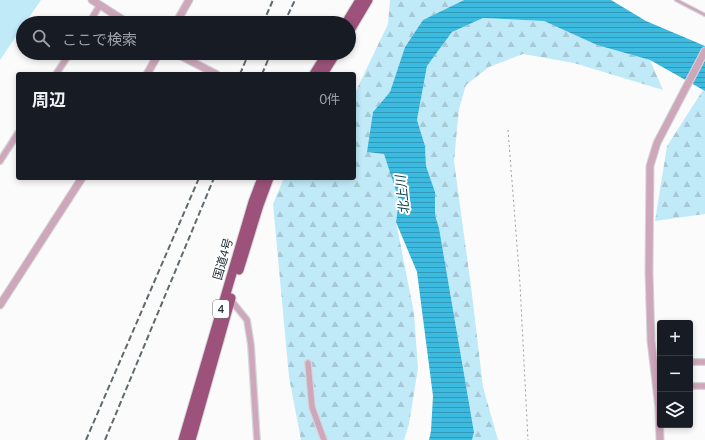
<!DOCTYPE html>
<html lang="ja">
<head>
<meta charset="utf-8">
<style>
  :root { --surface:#171b24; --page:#20242c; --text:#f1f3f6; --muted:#9ea1a6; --line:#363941 }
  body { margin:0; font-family:Lato,"Noto Sans JP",sans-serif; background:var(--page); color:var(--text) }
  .controls { position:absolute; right:12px; bottom:12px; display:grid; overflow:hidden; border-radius:4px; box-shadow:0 2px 6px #0003 }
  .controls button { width:36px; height:36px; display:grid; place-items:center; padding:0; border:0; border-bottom:1px solid var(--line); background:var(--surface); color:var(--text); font:20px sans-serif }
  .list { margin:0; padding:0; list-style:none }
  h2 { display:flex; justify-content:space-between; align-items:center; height:52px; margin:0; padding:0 16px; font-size:17px }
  h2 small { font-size:13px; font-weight:400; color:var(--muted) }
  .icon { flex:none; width:22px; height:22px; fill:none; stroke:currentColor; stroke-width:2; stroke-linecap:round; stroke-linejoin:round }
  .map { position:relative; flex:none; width:705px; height:440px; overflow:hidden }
  .search { position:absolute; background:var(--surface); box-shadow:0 2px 6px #0003; left:16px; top:16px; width:340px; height:44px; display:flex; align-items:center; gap:10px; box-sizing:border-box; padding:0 14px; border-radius:22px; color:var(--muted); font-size:15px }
  .panel { position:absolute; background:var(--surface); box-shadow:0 2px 6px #0003; left:16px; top:72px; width:340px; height:108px; border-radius:4px }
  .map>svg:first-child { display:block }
</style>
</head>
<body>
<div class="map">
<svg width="705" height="440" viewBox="0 0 705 440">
  <defs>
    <pattern id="forest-firs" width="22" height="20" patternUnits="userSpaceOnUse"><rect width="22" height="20" fill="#c1eaf8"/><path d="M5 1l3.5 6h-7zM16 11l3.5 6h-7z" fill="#a6c9d5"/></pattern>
    <pattern id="water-rules" width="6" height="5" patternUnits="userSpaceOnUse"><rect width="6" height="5" fill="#3cbae0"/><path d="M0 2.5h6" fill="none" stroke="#3298b7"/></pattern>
  </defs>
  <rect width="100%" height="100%" fill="#fbfbfb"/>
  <g fill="url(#forest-firs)">
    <polygon points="390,0 464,0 423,20 405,47 390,92 373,112 368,152 384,153 399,200 396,222 414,313 418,368 409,424 404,440 301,440 289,377 273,204 284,178 354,178 354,95 388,24"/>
    <polygon points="483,18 544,21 597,45 650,60 663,90 574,63 523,54 489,67 466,85 459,109 454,161 472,294 483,387 498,440 472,440 474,431 439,228 435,215 435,192 426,166 425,146 417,120 427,66 452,32"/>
    <polygon points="703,90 705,91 705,214 655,221 667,146"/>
  </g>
  <polygon fill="#c1eaf8" points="0,0 41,0 25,23 23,23 23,26 0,60"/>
  <polygon fill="url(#water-rules)" points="464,0 611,0 646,21 705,46 705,91 650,60 597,45 544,21 483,18 452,32 427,66 417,120 425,146 426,166 435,192 435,215 439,228 474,432 472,440 429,440 431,431 433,396 417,272 396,222 399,200 384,154 367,152 373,112 390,92 405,47 423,20"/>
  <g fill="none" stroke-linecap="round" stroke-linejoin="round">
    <defs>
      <polyline id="service" points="676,0 705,15"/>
      <g id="minor">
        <polyline points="89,23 100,5"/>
        <polyline points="56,74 70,53"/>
        <polyline points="0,161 18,133"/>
        <polyline points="230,299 247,320 251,345 257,440"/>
        <polyline points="690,362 705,362"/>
        <polyline points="308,363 312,407 324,440"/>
        <polyline points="690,386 705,386"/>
      </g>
      <g id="tertiary">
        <polyline points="92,0 128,23"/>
        <polyline points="176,23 189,0"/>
        <polyline points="175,53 216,74"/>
        <polyline points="147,74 159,53"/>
        <polyline points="0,305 82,178"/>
        <polyline points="660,440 659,408 651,341 649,271 650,166 657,143 705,51"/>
      </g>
      <g id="trunk">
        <polyline points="346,23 360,0"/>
        <polyline points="349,32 368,0"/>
        <polyline points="314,74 327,53"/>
        <polyline points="323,74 336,53"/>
        <polyline points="239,270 259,205 269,178"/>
        <polyline points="183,440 253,202 262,178"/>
        <polyline points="191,440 231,298"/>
      </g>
    </defs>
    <use href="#service" stroke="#d4d7d8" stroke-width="4.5"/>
    <use href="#minor" stroke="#d4d7d8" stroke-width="8"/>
    <use href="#tertiary" stroke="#d4d7d8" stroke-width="9"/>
    <use href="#trunk" stroke="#d4d7d8" stroke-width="11"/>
    <polyline stroke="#989fa1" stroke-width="1" stroke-dasharray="2 3" stroke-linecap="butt" points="508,130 520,284 528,440"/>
    <use href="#service" stroke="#cfa7bb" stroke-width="2.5"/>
    <use href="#minor" stroke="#cfa7bb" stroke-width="5.5"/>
    <use href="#tertiary" stroke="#cfa7bb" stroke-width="7"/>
    <use href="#trunk" stroke="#9c527a" stroke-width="9"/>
    <g stroke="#606a6e" stroke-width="2" stroke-dasharray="6 3" stroke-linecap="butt">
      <polyline points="263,23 273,0"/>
      <polyline points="284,23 295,0"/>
      <polyline points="240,74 249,53"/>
      <polyline points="262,74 271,53"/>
      <polyline points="86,440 199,178"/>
      <polyline points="105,440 214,178"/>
    </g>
  </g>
  <g text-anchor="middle" stroke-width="4" stroke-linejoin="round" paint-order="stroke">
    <rect fill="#fff" stroke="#667074" stroke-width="1" x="213" y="300" width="16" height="18" rx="3"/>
    <g font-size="11" font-weight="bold" fill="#243238">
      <text x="221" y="313">4</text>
    </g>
    <g font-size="12" fill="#243238" stroke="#fff">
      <text transform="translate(223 259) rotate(-74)" y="4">国道4号</text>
    </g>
    <g font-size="13" font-style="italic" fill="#094150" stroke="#fff">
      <text transform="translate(402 195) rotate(-96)" y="5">北上川</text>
    </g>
  </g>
</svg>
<div class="controls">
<button>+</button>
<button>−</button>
<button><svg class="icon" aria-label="layers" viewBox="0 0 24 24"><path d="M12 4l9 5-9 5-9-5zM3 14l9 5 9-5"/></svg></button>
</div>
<div class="search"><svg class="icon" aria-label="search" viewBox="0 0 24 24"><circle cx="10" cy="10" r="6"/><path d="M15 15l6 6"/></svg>ここで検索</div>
<section class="panel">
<h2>周辺<small>0件</small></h2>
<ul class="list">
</ul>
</section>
</div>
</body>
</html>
